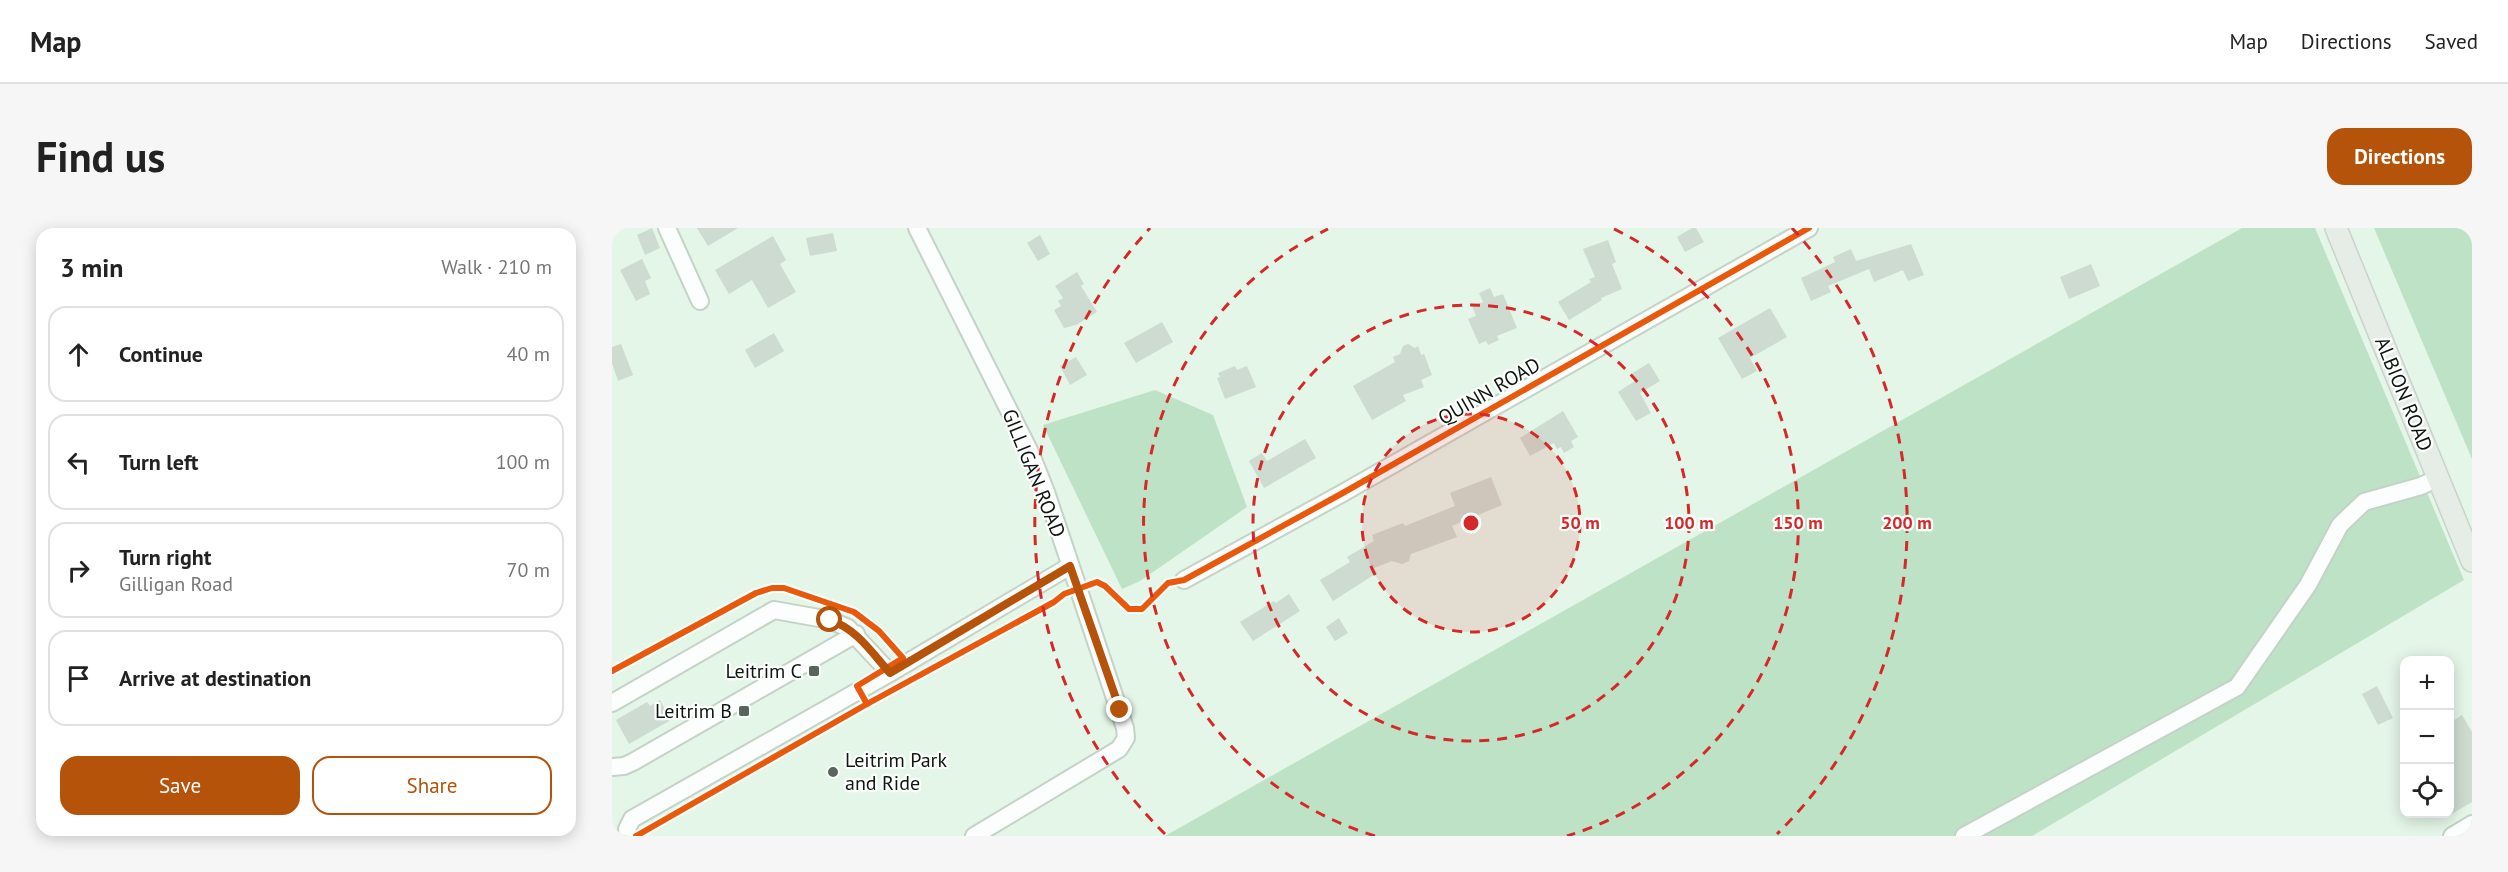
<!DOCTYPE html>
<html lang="en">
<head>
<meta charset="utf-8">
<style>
  :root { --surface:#fff; --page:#f6f6f6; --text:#222; --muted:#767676; --line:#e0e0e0; --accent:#b45309 }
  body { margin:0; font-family:"PT Sans",sans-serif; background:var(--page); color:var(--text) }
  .controls { position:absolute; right:18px; bottom:18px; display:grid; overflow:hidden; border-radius:12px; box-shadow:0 3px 15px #0003 }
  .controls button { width:54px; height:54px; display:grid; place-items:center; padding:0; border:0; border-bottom:2px solid var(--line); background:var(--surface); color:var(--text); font:30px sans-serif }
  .stop { position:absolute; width:18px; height:18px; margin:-14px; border:4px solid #b45309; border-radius:50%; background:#fff }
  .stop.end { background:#b45309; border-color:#fff; box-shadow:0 2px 6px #0008 }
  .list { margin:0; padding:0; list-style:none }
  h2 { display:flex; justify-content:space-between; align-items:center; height:78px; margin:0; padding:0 24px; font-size:26px }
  h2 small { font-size:20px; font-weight:400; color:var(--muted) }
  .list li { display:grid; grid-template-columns:39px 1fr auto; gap:18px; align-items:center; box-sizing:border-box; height:96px; margin:0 12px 12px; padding:0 12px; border:2px solid var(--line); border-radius:18px }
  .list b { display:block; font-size:22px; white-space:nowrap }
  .list p { margin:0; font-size:20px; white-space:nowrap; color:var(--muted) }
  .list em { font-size:20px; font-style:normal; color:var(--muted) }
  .actions { display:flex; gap:12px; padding:18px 24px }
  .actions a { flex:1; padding:14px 0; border:2px solid var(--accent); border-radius:18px; text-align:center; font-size:21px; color:var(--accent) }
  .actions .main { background:var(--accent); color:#fff }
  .icon { flex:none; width:33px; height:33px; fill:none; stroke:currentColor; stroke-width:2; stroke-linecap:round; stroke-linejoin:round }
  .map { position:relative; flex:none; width:1860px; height:608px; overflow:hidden; border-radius:18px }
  header { display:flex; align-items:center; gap:36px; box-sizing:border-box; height:84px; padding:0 30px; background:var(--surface); border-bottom:2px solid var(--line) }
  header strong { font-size:28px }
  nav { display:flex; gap:33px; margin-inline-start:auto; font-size:21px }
  .intro { display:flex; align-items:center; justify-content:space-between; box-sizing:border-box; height:144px; padding:0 36px }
  h1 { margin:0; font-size:42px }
  .button { padding:15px 27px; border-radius:18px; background:var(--accent); color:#fff; font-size:21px; font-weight:700 }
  main { display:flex; gap:36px; padding:0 36px }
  aside { flex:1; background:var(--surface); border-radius:18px; box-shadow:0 3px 15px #0003 }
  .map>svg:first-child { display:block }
</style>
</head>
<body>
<header>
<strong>Map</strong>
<nav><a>Map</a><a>Directions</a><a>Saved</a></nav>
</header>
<div class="intro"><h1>Find us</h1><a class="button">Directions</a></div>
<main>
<aside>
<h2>3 min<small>Walk · 210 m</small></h2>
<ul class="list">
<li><svg class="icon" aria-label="ahead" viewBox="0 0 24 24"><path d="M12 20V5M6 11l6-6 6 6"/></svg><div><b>Continue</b></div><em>40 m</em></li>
<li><svg class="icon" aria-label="left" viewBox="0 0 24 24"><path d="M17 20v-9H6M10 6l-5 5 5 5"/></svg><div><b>Turn left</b></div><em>100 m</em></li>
<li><svg class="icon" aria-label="right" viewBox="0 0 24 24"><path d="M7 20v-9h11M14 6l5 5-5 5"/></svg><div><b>Turn right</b><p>Gilligan Road</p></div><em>70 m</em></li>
<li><svg class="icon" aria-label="arrive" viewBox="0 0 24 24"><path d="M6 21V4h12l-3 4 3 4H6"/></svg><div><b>Arrive at destination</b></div></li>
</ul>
<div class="actions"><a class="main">Save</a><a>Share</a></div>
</aside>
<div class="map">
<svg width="1860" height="608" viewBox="0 0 1860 608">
  <rect width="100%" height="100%" fill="#e4f6e8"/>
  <g fill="#bee2c6">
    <polygon points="1630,0 1703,0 1852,352 1420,608 553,608"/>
    <polygon points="1762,0 1860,0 1860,231"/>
    <polygon points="543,162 601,187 635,279 528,353 510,361 431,197"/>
  </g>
  <g fill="#cddbd0">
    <polygon points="40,0 48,20 33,27 25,7"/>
    <polygon points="85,0 126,0 96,18"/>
    <polygon points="1080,0 1084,0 1092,14 1073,24 1065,9"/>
    <polygon points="221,5 225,23 198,28 194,10"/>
    <polygon points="428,7 438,26 426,33 415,15"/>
    <polygon points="161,8 174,32 168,36 184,64 156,80 140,52 117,66 103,42"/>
    <polygon points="996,12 1004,34 1000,36 1010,61 989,70 990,72 957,92 946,74 979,54 977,51 983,49 971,21"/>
    <polygon points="1299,16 1312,47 1296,53 1291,42 1262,54 1257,41 1216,58 1219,64 1199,73 1189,50 1223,34 1221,29 1239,21 1244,33"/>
    <polygon points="30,31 39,50 33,53 38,66 24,73 8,42"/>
    <polygon points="1479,36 1488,58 1457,71 1448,49"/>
    <polygon points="465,44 472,56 469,58 485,84 464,97 452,100 442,82 449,78 446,73 451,70 443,58"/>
    <polygon points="878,60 882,69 891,66 905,100 885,108 887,112 876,117 874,113 867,116 856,91 864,88 860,78 871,74 867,65"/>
    <polygon points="1158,80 1175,109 1138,130 1145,143 1130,151 1106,110"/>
    <polygon points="550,94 561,114 524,135 512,115"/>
    <polygon points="162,105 172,123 143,140 133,122"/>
    <polygon points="9,116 21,147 6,153 0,135 0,119"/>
    <polygon points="796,116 803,120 806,118 809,127 812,126 820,147 809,152 812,159 791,167 794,173 760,192 741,158 783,134 781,129 788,126 791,118"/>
    <polygon points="464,129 475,147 458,157 448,138"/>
    <polygon points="1037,135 1048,153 1028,165 1039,185 1024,193 1006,164 1023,153 1019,146"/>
    <polygon points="623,138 625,142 635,138 644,159 613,171 605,150 608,149 606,145"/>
    <polygon points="951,183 966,209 959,213 962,219 952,225 949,219 945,221 942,215 918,228 908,210"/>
    <polygon points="693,211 704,230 652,260 637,233 650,225 655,233"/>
    <polygon points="879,249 890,277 840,298 845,309 799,326 797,333 790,336 780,333 762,340 765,345 721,373 708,352 738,334 735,329 762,313 760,307 791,295 793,298 843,278 838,265"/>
    <polygon points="677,366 688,383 641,413 628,394 662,373 664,375"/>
    <polygon points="727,390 736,405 723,413 714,399"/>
    <polygon points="1765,458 1781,490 1766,497 1750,466"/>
    <polygon points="48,472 59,492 17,516 4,492 35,474 38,478"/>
    <polygon points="1850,487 1860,504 1860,574 1838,587 1838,495"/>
  </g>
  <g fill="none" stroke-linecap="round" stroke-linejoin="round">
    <defs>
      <g id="minor">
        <polyline points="55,0 88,73"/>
        <polyline points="305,0 418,224 434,264 513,500 514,510 507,521 362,608"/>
        <polyline points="572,352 729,266 1197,0"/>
        <polyline points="0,475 162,382 218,392 236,400 278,445"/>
        <polyline points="0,539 12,538 21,534 244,406"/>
        <polyline points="16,608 15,601 20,591 278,445 458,338"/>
        <polyline points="1352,608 1625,459 1696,357 1728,297 1752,274 1809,258 1826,250"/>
        <polyline points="1840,608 1860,596"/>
      </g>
      <polyline id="major" points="1724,0 1860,333"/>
    </defs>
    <use href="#minor" stroke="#c4d2c7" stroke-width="20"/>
    <use href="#major" stroke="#c9d2cb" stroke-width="24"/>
    <use href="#minor" stroke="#fbfefc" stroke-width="16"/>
    <use href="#major" stroke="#e6ede7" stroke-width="21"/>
    <defs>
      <g id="cycleway">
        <polyline points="0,443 144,365 160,360 172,360 242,384 267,403 291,430 245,458 255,476"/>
        <polyline points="24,608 255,476 442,374 452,366 485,354 493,358 517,381 530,381 556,355 572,352 729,266 1197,0"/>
      </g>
    </defs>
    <use href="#cycleway" stroke="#fff" stroke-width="10"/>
    <use href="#cycleway" stroke="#e8590c" stroke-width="6"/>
  </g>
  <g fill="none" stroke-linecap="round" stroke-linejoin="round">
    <path stroke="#b45309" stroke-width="8" d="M 218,392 C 245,401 260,425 278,445 L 458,338 L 508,482"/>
  </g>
  <circle cx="859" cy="295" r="109" fill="#d62828" fill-opacity=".12"/>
  <g fill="none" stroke="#d62828" stroke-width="3" stroke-dasharray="10 8">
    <circle cx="859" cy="295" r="109"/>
    <circle cx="859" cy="295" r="218"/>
    <path d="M763 608A327 327 0 0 1 716 1M1002 1A327 327 0 0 1 955 608"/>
    <path d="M553 606A436 436 0 0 1 538 0M1180 0A436 436 0 0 1 1165 606"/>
  </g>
  <g fill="#57655a" stroke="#fff" stroke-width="2">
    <rect x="196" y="437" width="12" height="12" rx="3"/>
    <rect x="126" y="477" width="12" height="12" rx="3"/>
    <circle cx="221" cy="544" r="6"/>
  </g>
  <g text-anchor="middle" stroke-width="4.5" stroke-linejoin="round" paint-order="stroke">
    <g font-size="20" fill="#0b170e" stroke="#fff">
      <text transform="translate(877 163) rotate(-30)" y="7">QUINN ROAD</text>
      <text transform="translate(1792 166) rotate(68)" y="7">ALBION ROAD</text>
      <text transform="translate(422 245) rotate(68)" y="7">GILLIGAN ROAD</text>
    </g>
    <g font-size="20" fill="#0b170e" stroke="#fff" text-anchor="end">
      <text x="190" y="450">Leitrim C</text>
      <text x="120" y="490">Leitrim B</text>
      <text x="233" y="539" text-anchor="start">Leitrim Park<tspan x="233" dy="23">and Ride</tspan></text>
    </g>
  </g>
  <circle cx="859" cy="295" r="9" fill="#d62828" stroke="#fff" stroke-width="3"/>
  <g font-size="18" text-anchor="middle" font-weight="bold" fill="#d62828" stroke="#fff" stroke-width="4.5" stroke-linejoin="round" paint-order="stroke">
    <text x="968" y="301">50 m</text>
    <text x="1077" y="301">100 m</text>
    <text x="1186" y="301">150 m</text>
    <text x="1295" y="301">200 m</text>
  </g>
</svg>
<div class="controls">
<button>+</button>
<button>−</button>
<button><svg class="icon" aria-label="locate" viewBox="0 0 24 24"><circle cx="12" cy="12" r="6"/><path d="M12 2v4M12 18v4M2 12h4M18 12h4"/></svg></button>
</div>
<div class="stop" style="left:218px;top:392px"></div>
<div class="stop end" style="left:508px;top:482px"></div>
</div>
</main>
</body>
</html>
